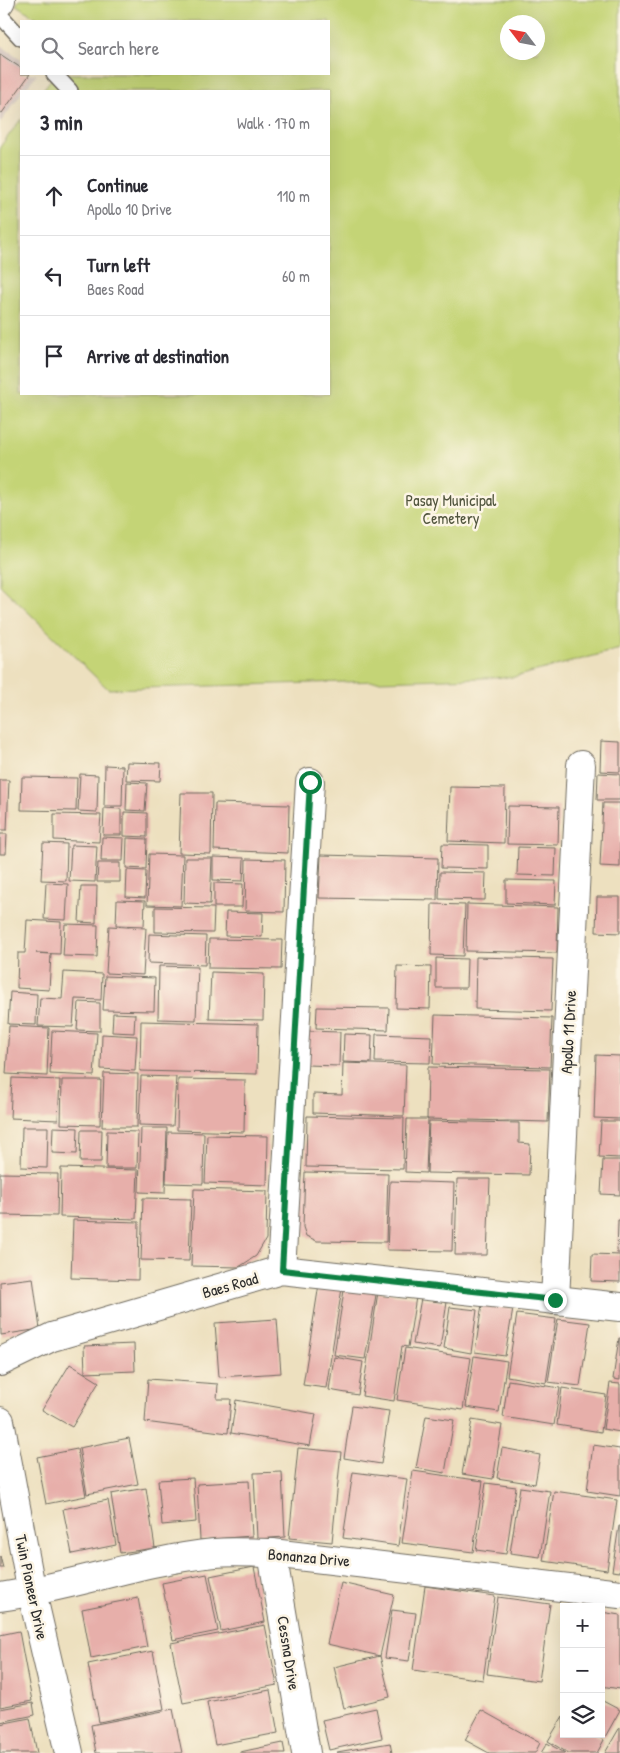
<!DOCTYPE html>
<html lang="en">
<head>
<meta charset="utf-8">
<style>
  :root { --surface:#fff; --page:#f7f7f7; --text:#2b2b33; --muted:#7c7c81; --line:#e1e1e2 }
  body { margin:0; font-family:"Patrick Hand",sans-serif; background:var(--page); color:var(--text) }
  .controls { position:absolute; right:15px; bottom:15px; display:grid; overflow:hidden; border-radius:0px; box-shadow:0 5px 20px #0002 }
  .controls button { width:45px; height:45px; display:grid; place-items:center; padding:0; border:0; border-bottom:1px solid var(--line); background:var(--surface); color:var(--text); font:25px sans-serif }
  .compass { position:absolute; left:500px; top:15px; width:45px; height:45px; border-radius:50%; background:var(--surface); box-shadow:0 5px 20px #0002; rotate:302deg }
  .stop { position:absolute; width:15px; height:15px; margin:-11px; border:4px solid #0b8043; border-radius:50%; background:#fff }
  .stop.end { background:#0b8043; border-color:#fff; box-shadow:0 1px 5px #0008 }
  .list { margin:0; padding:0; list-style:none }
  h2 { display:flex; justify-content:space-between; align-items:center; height:65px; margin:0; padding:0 20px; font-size:21px }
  h2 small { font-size:16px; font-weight:400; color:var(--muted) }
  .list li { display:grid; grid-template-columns:32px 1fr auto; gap:15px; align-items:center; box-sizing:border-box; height:80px; padding:0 20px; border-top:1px solid var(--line) }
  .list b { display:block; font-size:19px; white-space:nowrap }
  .list p { margin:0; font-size:16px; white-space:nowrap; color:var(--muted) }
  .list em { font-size:16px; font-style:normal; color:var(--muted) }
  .icon { flex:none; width:28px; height:28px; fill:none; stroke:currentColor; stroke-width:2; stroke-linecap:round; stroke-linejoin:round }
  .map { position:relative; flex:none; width:620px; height:1753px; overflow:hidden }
  .search { position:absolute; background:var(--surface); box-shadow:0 5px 20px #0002; left:20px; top:20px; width:310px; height:55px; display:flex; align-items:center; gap:12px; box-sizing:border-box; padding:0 18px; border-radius:0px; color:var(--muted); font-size:19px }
  .panel { position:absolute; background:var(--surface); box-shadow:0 5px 20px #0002; left:20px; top:90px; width:310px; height:305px; border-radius:0px }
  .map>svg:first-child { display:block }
</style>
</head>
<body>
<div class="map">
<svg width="620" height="1753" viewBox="0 0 620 1753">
  <rect width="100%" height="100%" fill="#fcf5e5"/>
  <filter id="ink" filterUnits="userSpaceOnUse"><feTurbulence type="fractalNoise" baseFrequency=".02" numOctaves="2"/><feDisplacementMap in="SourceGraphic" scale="10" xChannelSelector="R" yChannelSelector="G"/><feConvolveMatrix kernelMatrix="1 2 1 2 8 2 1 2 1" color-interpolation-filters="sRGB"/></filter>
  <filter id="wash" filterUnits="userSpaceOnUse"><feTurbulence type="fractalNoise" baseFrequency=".0096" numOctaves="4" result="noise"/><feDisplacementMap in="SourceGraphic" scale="20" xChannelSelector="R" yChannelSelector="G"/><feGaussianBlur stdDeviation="1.12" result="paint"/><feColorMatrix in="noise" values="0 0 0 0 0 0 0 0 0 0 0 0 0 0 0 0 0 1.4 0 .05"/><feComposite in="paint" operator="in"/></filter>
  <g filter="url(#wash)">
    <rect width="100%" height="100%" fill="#ede0bf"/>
    <polygon fill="#cfc0ba" points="0,45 21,59 21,74 37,74 24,91 21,91 21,94 0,123"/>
    <path fill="#c4d476" stroke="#788050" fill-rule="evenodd" d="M 19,0 L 620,0 L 620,649 L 514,677 L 108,689 L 0,585 L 0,147 L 21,119 L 21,394 L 329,394 L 329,91 L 42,91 L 55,74 L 329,74 L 329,21 L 42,21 L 16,5 ZM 508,22 L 538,22 L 538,52 L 508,52 Z"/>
    <g id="blocks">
      <g fill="#e7afaa">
        <polygon points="0,54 21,68 21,74 30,74 2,113 0,112"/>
        <polygon points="601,741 620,742 620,772 600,771"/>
        <polygon points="127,762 161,763 160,781 126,780"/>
        <polygon points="105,765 123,766 122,806 104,806"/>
        <polygon points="598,773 620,774 620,800 597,800"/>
        <polygon points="80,774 98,775 97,812 78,811"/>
        <polygon points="22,777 77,778 76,811 21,810"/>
        <polygon points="0,780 9,780 7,830 0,830"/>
        <polygon points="127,782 147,783 145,811 126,810"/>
        <polygon points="450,787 505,788 504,843 448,841"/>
        <polygon points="181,793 212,793 211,854 179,853"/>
        <polygon points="215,803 289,805 288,853 214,850"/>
        <polygon points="603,803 620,803 620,867 600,866"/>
        <polygon points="508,806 559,807 558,845 507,844"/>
        <polygon points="104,808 121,809 121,835 103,835"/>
        <polygon points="124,812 147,813 147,837 124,836"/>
        <polygon points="54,814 101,815 99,842 54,840"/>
        <polygon points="0,834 7,834 6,854 0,854"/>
        <polygon points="102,837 124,838 123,861 101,861"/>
        <polygon points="127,838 147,839 146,869 126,868"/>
        <polygon points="43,843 67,844 66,881 41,880"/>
        <polygon points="442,844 488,845 488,869 441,868"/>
        <polygon points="71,845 97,846 95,882 69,881"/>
        <polygon points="518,847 556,848 555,876 517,875"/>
        <polygon points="149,854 183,855 181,906 147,905"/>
        <polygon points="321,855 438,858 437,900 319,898"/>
        <polygon points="213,857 244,858 243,881 213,880"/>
        <polygon points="185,858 212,858 210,904 184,903"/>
        <polygon points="246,859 285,860 284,912 245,911"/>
        <polygon points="98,863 120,863 120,882 97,882"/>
        <polygon points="127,870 146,871 145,898 126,897"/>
        <polygon points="440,872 486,873 485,900 439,899"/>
        <polygon points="506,880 556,881 555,905 506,903"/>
        <polygon points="46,883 68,884 66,920 44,919"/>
        <polygon points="214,883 243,884 242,907 214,907"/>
        <polygon points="81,886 97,886 96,923 79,922"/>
        <polygon points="597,897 620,897 620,933 596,932"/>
        <polygon points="117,900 145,901 144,926 116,925"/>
        <polygon points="432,904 465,905 463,956 431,955"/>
        <polygon points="467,904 558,907 557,953 466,951"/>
        <polygon points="155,907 214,908 213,933 155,932"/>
        <polygon points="226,912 263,913 262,937 225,936"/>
        <polygon points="27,920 61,922 60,954 36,953 51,954 49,990 17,988 18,953 25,953"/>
        <polygon points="65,924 98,925 97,957 63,956"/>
        <polygon points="109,926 146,928 143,975 106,973"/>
        <polygon points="149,934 206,936 205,965 148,963"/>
        <polygon points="209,939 282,940 281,969 208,968"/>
        <polygon points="476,957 553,959 551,1011 475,1009"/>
        <polygon points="436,958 467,959 466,988 436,988"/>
        <polygon points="159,966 198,967 196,1020 158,1019"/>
        <polygon points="397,966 431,967 430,1009 396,1008"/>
        <polygon points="64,972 102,974 101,1000 75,999 73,1027 38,1026 40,998 62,999"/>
        <polygon points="211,972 264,974 263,1020 209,1019"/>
        <polygon points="105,976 155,978 154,1011 103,1010"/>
        <polygon points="10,992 37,994 36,1025 8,1024"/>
        <polygon points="79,1002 100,1003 100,1031 77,1030"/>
        <polygon points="317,1007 389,1008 388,1030 316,1028"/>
        <polygon points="113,1013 135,1014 134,1033 112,1032"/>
        <polygon points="435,1015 552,1018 550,1067 433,1064"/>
        <polygon points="141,1021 258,1024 257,1074 140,1071"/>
        <polygon points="9,1026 49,1028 47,1076 6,1074"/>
        <polygon points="52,1031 97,1033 94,1076 50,1074"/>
        <polygon points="308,1031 340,1032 339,1066 307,1065"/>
        <polygon points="102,1034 137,1036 135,1071 101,1069"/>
        <polygon points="344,1034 372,1035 371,1063 343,1062"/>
        <polygon points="376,1034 431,1036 430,1063 375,1062"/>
        <polygon points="596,1055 620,1056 620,1119 594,1118"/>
        <polygon points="343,1063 406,1065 404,1116 313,1113 313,1094 342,1095"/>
        <polygon points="428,1067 550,1069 548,1122 427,1119"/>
        <polygon points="104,1073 138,1074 137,1127 102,1127"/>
        <polygon points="141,1076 176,1077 173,1126 139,1125"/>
        <polygon points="12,1078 60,1080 58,1120 10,1118"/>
        <polygon points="178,1079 245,1080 244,1132 177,1130"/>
        <polygon points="62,1080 101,1080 100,1125 61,1124"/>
        <polygon points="307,1116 404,1118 403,1169 306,1167"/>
        <polygon points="407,1119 428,1119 426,1173 405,1172"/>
        <polygon points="429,1121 519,1123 519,1143 530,1144 529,1175 427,1173"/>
        <polygon points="601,1121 620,1121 620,1158 599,1157"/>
        <polygon points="22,1127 48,1127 47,1168 21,1167"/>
        <polygon points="53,1127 78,1128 77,1154 52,1153"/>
        <polygon points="141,1128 167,1128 165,1193 139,1192"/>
        <polygon points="81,1130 102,1130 101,1162 80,1162"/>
        <polygon points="107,1131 138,1132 137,1168 106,1168"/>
        <polygon points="168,1132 204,1133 203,1184 166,1183"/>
        <polygon points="207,1135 268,1136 267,1185 205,1183"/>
        <polygon points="603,1160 620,1160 620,1195 601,1194"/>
        <polygon points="61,1168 138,1170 136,1219 60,1217"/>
        <polygon points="305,1172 388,1174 386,1242 317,1241 306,1236 303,1227"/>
        <polygon points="0,1173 58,1174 57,1216 0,1215"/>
        <polygon points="457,1179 490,1179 487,1255 455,1255"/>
        <polygon points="390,1181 454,1183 452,1251 387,1250"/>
        <polygon points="194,1189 267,1191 266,1239 256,1256 239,1267 191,1266"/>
        <polygon points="143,1198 191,1199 189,1261 141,1260"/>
        <polygon points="73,1220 139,1222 138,1280 71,1278"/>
        <polygon points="618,1220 620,1220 620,1253 617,1253"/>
        <polygon points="592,1254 620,1255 620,1282 591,1281"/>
        <polygon points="33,1278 40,1329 1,1335 0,1282"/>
        <polygon points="320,1278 343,1282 326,1388 303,1385"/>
        <polygon points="345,1284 377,1289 365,1359 334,1355"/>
        <polygon points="378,1292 416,1297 408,1347 402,1346 394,1401 362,1396"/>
        <polygon points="421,1298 447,1302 440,1348 413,1344"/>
        <polygon points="482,1304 513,1309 505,1356 475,1352"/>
        <polygon points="450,1307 477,1310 471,1353 444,1348"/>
        <polygon points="517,1314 556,1319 546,1383 507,1376"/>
        <polygon points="277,1319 281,1373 219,1377 215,1323"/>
        <polygon points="558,1319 590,1323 580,1386 548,1382"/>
        <polygon points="619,1338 620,1338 620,1380 613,1379"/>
        <polygon points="134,1344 135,1371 85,1373 84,1346"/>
        <polygon points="405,1348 471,1358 463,1410 397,1400"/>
        <polygon points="474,1356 507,1361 499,1412 466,1407"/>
        <polygon points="334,1357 363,1362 358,1395 329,1390"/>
        <polygon points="70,1364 99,1382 72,1427 42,1410"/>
        <polygon points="148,1379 218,1384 217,1399 231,1399 228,1433 145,1422"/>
        <polygon points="508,1380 560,1388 554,1425 503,1417"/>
        <polygon points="610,1383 620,1384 620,1432 603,1429"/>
        <polygon points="562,1388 606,1395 601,1432 557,1425"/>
        <polygon points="236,1400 316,1414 310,1446 231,1433"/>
        <polygon points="352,1406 389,1411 381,1464 344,1458"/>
        <polygon points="426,1416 454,1420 445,1473 416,1468"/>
        <polygon points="472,1420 502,1425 493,1479 462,1474"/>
        <polygon points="129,1438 138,1484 87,1494 79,1448"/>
        <polygon points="593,1445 620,1449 620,1496 587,1491"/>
        <polygon points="298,1448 341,1452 332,1542 289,1538"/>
        <polygon points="502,1448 540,1455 535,1484 497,1478"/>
        <polygon points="77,1449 86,1496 46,1504 37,1457"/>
        <polygon points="413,1471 483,1481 473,1552 402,1543"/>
        <polygon points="282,1472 285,1537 257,1539 254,1473"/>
        <polygon points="353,1472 407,1479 398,1546 343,1538"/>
        <polygon points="193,1478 196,1522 162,1525 158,1480"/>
        <polygon points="249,1481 252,1536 200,1540 197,1484"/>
        <polygon points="486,1483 516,1487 506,1554 476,1550"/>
        <polygon points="520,1487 550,1491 540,1557 510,1553"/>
        <polygon points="146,1488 155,1548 120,1553 111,1494"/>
        <polygon points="554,1491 617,1500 607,1570 543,1561"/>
        <polygon points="108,1500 116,1545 72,1554 63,1509"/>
        <polygon points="619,1526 620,1526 620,1572 612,1571"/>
        <polygon points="0,1556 3,1568 0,1568"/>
        <polygon points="254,1567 265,1622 221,1631 210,1576"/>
        <polygon points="207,1574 218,1631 173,1640 162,1583"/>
        <polygon points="341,1583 394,1595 380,1656 327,1644"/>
        <polygon points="425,1586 495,1596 483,1680 413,1670"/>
        <polygon points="498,1597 550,1604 539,1681 487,1674"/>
        <polygon points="138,1598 147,1647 91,1658 82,1609"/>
        <polygon points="392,1610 416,1613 409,1661 385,1658"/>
        <polygon points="601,1612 620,1615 620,1689 601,1686"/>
        <polygon points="265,1625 277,1685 183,1703 171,1643"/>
        <polygon points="19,1631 32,1701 0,1707 0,1635"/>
        <polygon points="153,1651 164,1709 99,1722 88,1664"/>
        <polygon points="380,1656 390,1697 344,1708 334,1667"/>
        <polygon points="270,1690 278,1733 215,1745 207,1702"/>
        <polygon points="601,1700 620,1710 605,1737 601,1735"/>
        <polygon points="33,1703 35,1715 0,1722 0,1709"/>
        <polygon points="376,1708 382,1738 329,1750 322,1720"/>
        <polygon points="173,1709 182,1753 96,1753 91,1725"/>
        <polygon points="481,1710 540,1743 535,1753 489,1753 465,1740"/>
        <polygon points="563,1716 564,1734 594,1734 604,1740 597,1753 568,1753 548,1741"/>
        <polygon points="30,1718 37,1753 0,1753 0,1724"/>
        <polygon points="620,1727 620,1753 605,1753"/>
        <polygon points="283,1743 285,1753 240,1753 240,1752"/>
        <polygon points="390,1743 392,1753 337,1753 337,1752"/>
        <polygon points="547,1743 565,1753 541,1753"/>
      </g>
    </g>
  </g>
  <g filter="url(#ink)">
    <use href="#blocks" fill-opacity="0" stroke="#6f6a5f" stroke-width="1"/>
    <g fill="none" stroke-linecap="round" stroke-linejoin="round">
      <defs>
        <g id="service">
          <polyline points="0,15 21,38"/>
          <polyline points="54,74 70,91"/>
        </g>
        <g id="minor">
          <polyline points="0,2 1,0"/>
          <polyline points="281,1270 310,782"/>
          <polyline points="555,1300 581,765"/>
          <polyline points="0,1362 52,1337 281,1270 620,1307"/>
          <polyline points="0,1421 32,1593 69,1753"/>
          <polyline points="272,1553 306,1753"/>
          <path d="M 0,1597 C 72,1587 142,1560 215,1553 C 233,1551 253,1553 272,1553 L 620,1594"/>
        </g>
      </defs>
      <use href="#service" stroke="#6f6a5f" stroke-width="18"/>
      <use href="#minor" stroke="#6f6a5f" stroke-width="30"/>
      <use href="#service" stroke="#fff" stroke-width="15"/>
      <use href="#minor" stroke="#fff" stroke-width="28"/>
    </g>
  </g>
  <g fill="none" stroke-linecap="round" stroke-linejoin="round" filter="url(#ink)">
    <polyline stroke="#0b8043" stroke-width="6" points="310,782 282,1270 555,1300"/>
  </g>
  <g text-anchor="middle" stroke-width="5" stroke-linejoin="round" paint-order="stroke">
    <g font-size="16" fill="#51553e" stroke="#fcf5e5">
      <text x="451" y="506">Pasay Municipal<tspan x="451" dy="18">Cemetery</tspan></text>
    </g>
    <g font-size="16" fill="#2b2b2b" stroke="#fcf5e5">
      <text transform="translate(568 1032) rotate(-87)" y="6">Apollo 11 Drive</text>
      <text transform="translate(230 1285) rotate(-16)" y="6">Baes Road</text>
      <text transform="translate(309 1557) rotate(5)" y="6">Bonanza Drive</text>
      <text transform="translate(32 1587) rotate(78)" y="6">Twin Pioneer Drive</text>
      <text transform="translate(289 1653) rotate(81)" y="6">Cessna Drive</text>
    </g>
  </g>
</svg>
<div class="controls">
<button>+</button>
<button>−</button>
<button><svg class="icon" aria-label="layers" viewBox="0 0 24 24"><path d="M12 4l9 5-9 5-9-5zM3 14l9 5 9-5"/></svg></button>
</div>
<svg class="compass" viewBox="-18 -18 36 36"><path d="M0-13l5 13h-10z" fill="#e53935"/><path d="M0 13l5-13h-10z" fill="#7c7c81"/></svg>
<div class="stop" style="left:310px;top:782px"></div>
<div class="stop end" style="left:555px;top:1300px"></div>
<div class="search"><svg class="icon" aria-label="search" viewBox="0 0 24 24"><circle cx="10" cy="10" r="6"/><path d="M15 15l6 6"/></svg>Search here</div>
<section class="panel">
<h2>3 min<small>Walk · 170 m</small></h2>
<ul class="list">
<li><svg class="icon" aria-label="ahead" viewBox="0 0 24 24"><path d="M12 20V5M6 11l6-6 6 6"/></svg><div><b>Continue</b><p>Apollo 10 Drive</p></div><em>110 m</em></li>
<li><svg class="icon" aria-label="left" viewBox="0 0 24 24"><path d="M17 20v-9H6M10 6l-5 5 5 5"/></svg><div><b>Turn left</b><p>Baes Road</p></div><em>60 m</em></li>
<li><svg class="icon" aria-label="arrive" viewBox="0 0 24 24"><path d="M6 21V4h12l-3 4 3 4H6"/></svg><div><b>Arrive at destination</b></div></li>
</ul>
</section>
</div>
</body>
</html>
